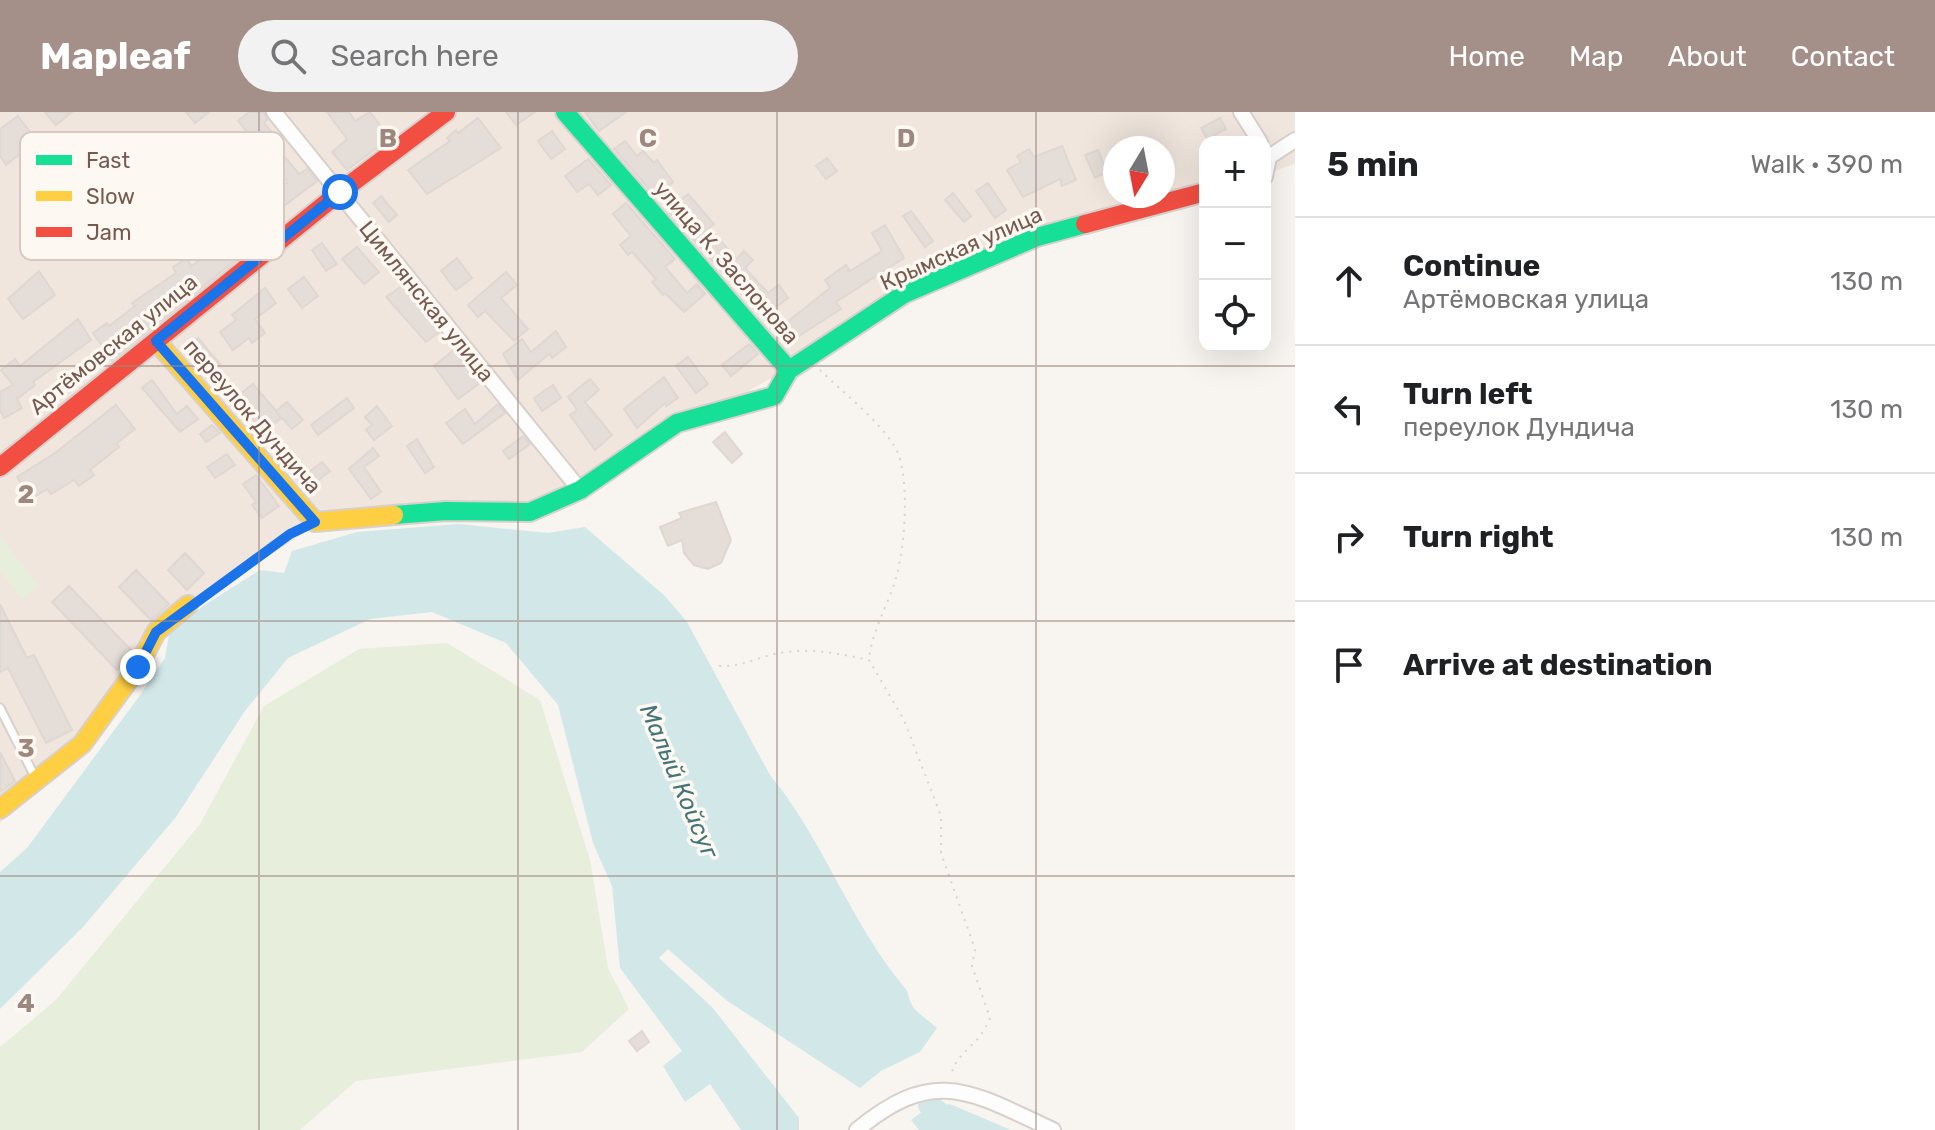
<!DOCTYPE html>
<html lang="en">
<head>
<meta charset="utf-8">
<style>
  :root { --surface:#fff; --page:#f2f2f2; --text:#202124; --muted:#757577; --line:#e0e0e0; --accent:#a49088 }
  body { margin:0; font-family:Rubik,sans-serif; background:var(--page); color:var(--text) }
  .controls { position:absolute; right:24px; top:24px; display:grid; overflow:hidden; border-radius:16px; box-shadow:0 8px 32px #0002 }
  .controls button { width:72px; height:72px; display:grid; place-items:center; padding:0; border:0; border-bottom:2px solid var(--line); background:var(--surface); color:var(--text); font:40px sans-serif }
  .compass { position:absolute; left:1103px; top:24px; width:72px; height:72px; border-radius:50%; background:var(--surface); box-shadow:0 8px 32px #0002; rotate:190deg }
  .stop { position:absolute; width:24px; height:24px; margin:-18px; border:6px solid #1a73e8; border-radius:50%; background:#fff }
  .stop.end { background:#1a73e8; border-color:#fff; box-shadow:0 2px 8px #0008 }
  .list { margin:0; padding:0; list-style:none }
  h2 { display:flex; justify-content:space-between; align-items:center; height:104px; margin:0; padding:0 32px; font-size:34px }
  h2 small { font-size:26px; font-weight:400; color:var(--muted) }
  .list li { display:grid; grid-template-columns:52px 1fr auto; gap:24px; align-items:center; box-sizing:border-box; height:128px; padding:0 32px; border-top:2px solid var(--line) }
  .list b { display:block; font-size:30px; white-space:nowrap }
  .list p { margin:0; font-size:26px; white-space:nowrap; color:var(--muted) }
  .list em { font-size:26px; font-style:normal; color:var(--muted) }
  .icon { flex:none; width:44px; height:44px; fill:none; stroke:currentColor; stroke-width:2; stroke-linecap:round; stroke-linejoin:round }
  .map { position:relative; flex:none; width:1295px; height:1018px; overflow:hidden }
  header { display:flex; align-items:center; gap:48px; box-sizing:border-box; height:112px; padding:0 40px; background:var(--accent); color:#fff }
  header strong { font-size:38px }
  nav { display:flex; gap:44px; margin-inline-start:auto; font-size:28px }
  .search { width:560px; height:72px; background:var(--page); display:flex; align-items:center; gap:20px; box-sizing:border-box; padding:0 28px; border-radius:44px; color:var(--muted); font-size:30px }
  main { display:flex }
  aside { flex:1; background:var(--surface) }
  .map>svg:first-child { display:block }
</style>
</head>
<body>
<header>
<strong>Mapleaf</strong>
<div class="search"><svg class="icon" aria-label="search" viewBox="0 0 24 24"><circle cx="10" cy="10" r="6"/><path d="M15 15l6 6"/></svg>Search here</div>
<nav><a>Home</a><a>Map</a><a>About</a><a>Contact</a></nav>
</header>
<main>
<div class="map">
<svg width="1295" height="1018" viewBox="0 0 1295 1018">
  <rect width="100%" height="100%" fill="#f8f4f0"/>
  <path fill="#f0e6de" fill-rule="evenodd" d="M 0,0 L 1295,0 L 1295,52 L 1265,62 L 1265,30 L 1205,30 L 1205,81 L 1063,126 L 914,187 L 764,270 L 549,401 L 313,415 L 189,496 L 65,646 L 0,711 ZM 1115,36 L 1163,36 L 1163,84 L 1115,84 Z"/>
  <g fill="#e8eedc">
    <polygon points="0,424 39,474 22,487 0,458"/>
    <polygon points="447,531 540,588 590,748 608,856 629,897 582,940 356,969 300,1018 0,1018 0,935 56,888 200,712 264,594 359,537"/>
  </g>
  <g fill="#d2e8e8">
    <path d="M 459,412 L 548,421 L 585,415 L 665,484 L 687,510 L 770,663 C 823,727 850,810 904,875 C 909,880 908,885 911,891 C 915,901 930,909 937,916 L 920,940 L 881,959 L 860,976 L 726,888 L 668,837 L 659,846 L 712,895 L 799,1006 L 799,1018 L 741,1018 L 710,972 L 685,990 L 663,954 L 682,939 L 620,856 L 612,774 L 593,731 L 558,593 L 506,531 L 432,500 L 370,507 L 288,546 L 245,599 L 176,705 L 83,815 L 0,897 L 0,760 L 27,736 L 138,586 L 165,546 L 169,523 L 203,494 L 260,458 L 284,461 L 292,439 L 357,420 Z"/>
    <polygon points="950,992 1011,1018 919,1018 911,1008 926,997"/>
  </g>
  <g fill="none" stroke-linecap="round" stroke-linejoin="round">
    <polyline stroke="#d2e8e8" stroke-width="22" points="929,993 945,1005 953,1018"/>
  </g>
  <g fill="#e5ddd7" stroke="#e1d7d2" stroke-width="2">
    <polygon points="45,0 72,0 56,13"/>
    <polygon points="186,0 209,0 195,11"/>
    <polygon points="249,0 264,0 267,8 264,11 278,28 274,32 299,62 307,57 317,69 276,100 283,110 112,248 93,221 107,211 109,214 135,194 132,191 176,161 173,155 187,146 191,154 214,139 236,121 231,113 288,70 238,9"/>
    <polygon points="327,0 349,0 355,9 370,0 390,26 347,58 332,40 347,27"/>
    <polygon points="506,0 535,0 516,13"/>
    <polygon points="585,0 626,0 599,19"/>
    <polygon points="18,4 43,37 32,45 26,37 6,53 0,44 0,17"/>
    <polygon points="478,6 501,36 427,82 408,58 450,29 447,26 456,18 458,21"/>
    <polygon points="1220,6 1226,17 1207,27 1201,16"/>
    <polygon points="552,19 565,37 551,47 538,29"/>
    <polygon points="625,29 637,44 643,39 654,51 657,48 673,70 656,85 614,37"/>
    <polygon points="1062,34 1076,68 1062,74 1060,67 1023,85 1007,58 1021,50 1017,44 1029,37 1034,45"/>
    <polygon points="1098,38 1107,60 1095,66 1085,43"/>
    <polygon points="827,46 837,59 826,67 816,54"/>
    <polygon points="588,47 611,73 598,83 589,72 577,80 565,64"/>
    <polygon points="988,71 1006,98 995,106 976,79"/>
    <polygon points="953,81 971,104 964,110 945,88"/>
    <polygon points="688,82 714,112 709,116 737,147 744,139 753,148 745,156 768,181 779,173 788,186 762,205 668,99"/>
    <polygon points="381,84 397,103 389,110 373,91"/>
    <polygon points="626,91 675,147 665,155 687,181 697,172 705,182 684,200 665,181 663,183 652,170 656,167 632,140 628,143 620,133 631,124 613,102"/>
    <polygon points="911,99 933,129 925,135 903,104"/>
    <polygon points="885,113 904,146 836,190 841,197 791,229 781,215 830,176 825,168 846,153 850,159 882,139 872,121"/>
    <polygon points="322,131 337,152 326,159 312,138"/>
    <polygon points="357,135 379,160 364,172 342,147"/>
    <polygon points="457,146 472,166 456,178 441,159"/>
    <polygon points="39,159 55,183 23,207 8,187"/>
    <polygon points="506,160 517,173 501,186 528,217 514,229 485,199 478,205 468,193"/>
    <polygon points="304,165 318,184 302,196 288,177"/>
    <polygon points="402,174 439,220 426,230 386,185"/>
    <polygon points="265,176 276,191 255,207 265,221 252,231 249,226 233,238 220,220 236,208 232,203"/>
    <polygon points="78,207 91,228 33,270 35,273 17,287 22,296 4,306 0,298 0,280 13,273 1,258 15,247 20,254"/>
    <polygon points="556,219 566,235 552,246 549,242 518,268 503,242 522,227 531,240"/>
    <polygon points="198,226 220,252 210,260 188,235"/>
    <polygon points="749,232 758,242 731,264 722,253"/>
    <polygon points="454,238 480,271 458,287 434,254"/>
    <polygon points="688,245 708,272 696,281 676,254"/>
    <polygon points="664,265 678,286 666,294 665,291 637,316 624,297"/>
    <polygon points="590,267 599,278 585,290 612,323 595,338 570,303 577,298 568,285"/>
    <polygon points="152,268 177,302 187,294 198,307 180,320 142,276"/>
    <polygon points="253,272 276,299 287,290 303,308 292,317 276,300 281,306 264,321 235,286"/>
    <polygon points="553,273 561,286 542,299 534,286"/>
    <polygon points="347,286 354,296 318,323 311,313"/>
    <polygon points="498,292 505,301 463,332 446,311 465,297 475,312"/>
    <polygon points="116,293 135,317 117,331 119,335 90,358 94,363 79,374 74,368 51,382 47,377 31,387 17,365 55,341"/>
    <polygon points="377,294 392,314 374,328 366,318 372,313 365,305"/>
    <polygon points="212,313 220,321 206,330 200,322"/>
    <polygon points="725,320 742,342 732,351 713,330"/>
    <polygon points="523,324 530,332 509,347 503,339"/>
    <polygon points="417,327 434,355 425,361 407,334"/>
    <polygon points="373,336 379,344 364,355 381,380 371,387 349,357"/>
    <polygon points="227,342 235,353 215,366 207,355"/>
    <polygon points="322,350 330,359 307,377 299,367"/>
    <polygon points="256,363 279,394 262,406 252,393 256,390 243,372"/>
    <polygon points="716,390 731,428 721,451 708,457 694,453 684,441 682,428 668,434 660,415 682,406 679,401"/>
    <polygon points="185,441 204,461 187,478 168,458"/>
    <polygon points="136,458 169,492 151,508 119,475"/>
    <polygon points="69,474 132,539 117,558 52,490"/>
    <polygon points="0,492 27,546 34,543 72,618 46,631 8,556 0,560"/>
    <polygon points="0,640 15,669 0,680"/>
    <polygon points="642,919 649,930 637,939 629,929"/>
  </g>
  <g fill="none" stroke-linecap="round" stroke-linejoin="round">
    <defs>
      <polyline id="lane" points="0,596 35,665"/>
      <g id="street">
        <polyline points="274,0 580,378"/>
        <polyline points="1241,0 1260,30"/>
        <polyline points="1265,65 1269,45 1295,28"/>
        <path d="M 857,1018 C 935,953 971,980 1053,1018"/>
      </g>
      <g id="fast">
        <polyline points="565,0 789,258"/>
        <polyline points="394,403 446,399 530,400 580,378 677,311 774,284 789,258 904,182 1037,125 1085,112"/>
      </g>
      <g id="slow">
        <polyline points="156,229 315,410 394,403"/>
        <polyline points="0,697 82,632 138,555 156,520 188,493"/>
      </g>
      <g id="jam">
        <polyline points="1085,112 1205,80"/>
        <polyline points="0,355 340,80 446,0"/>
      </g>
    </defs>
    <use href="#lane" stroke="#d7d0cc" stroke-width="11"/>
    <use href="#street" stroke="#d7d0cc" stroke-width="18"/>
    <use href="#fast" stroke="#d8d0cc" stroke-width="22"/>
    <use href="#slow" stroke="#d8d0cc" stroke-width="22"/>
    <use href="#jam" stroke="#d8d0cc" stroke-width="22"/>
    <g stroke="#dad3d0" stroke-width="2" stroke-dasharray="2 6" stroke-linecap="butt">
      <path d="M 820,258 C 841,279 890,317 899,344 C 909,374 905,435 896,466 C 888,493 872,519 869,547"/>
      <polyline points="202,484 299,418"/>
      <path d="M 719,554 C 740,555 754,547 774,542 C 807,535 837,541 869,548 L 904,608 L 941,704 L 941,741 L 975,837 L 972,854 L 990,906 C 979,935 956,939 951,964"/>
    </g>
    <use href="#lane" stroke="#fefdfd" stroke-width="7"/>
    <use href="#street" stroke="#fefdfd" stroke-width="14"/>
    <use href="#fast" stroke="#16e098" stroke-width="18"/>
    <use href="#slow" stroke="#ffcf43" stroke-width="18"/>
    <use href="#jam" stroke="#f24e42" stroke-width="18"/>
  </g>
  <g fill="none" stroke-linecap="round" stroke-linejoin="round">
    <polyline stroke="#1a73e8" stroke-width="10" points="138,555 156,520 290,422 315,410 156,229 340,80"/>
  </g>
  <path fill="none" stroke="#9d8880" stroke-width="2" stroke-opacity="0.55" d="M 259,0 L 259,1018M 518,0 L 518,1018M 777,0 L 777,1018M 1036,0 L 1036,1018M 0,254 L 1295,254M 0,509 L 1295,509M 0,764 L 1295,764"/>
  <g text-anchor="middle" stroke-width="7" stroke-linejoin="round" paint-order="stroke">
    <g font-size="22" fill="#765a50" stroke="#fef8f3">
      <text transform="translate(961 136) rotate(-24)" y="8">Крымская улица</text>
      <text transform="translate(727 150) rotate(49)" y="8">улица К. Заслонова</text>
      <text transform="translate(427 189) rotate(51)" y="8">Цимлянская улица</text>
      <text transform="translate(113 232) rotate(-39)" y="8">Артёмовская улица</text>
      <text transform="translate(253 304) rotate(49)" y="8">переулок Дундича</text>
    </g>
    <g font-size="24" font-style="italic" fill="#447679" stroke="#fef8f3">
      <text transform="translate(679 669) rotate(67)" y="8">Малый Койсуг</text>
    </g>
  </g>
  <rect x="20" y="20" width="264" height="128" rx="12" fill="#fef8f3" stroke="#d5c9c2" stroke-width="2"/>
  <rect x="36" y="43" width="36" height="10" fill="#16e098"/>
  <rect x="36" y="79" width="36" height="10" fill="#ffcf43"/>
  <rect x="36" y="115" width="36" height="10" fill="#f24e42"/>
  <g font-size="22" fill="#765a50">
    <text x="86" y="56">Fast</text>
    <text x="86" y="92">Slow</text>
    <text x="86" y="128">Jam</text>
  </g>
  <g font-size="26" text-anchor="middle" font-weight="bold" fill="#9d8880" stroke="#fef8f3" stroke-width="7" stroke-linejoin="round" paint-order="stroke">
    <text x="388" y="35">B</text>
    <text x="648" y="35">C</text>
    <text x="906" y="35">D</text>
    <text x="26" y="391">2</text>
    <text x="26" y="645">3</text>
    <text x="26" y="900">4</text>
  </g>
</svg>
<div class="controls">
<button>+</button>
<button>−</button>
<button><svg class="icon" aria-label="locate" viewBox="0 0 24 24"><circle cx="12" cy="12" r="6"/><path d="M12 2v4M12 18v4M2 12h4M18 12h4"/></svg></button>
</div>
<svg class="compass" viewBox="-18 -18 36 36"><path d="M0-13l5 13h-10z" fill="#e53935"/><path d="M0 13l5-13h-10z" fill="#757577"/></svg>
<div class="stop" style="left:340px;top:80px"></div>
<div class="stop end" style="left:138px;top:555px"></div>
</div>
<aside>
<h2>5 min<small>Walk · 390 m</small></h2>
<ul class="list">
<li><svg class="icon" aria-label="ahead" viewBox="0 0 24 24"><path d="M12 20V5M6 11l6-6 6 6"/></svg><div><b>Continue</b><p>Артёмовская улица</p></div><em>130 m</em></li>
<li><svg class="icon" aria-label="left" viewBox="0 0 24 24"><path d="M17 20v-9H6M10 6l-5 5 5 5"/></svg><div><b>Turn left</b><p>переулок Дундича</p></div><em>130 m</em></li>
<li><svg class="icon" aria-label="right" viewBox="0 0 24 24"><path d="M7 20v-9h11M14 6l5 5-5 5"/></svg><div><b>Turn right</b></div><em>130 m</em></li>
<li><svg class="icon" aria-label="arrive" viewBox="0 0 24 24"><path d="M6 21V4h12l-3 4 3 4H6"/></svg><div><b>Arrive at destination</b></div></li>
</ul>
</aside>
</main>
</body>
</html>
